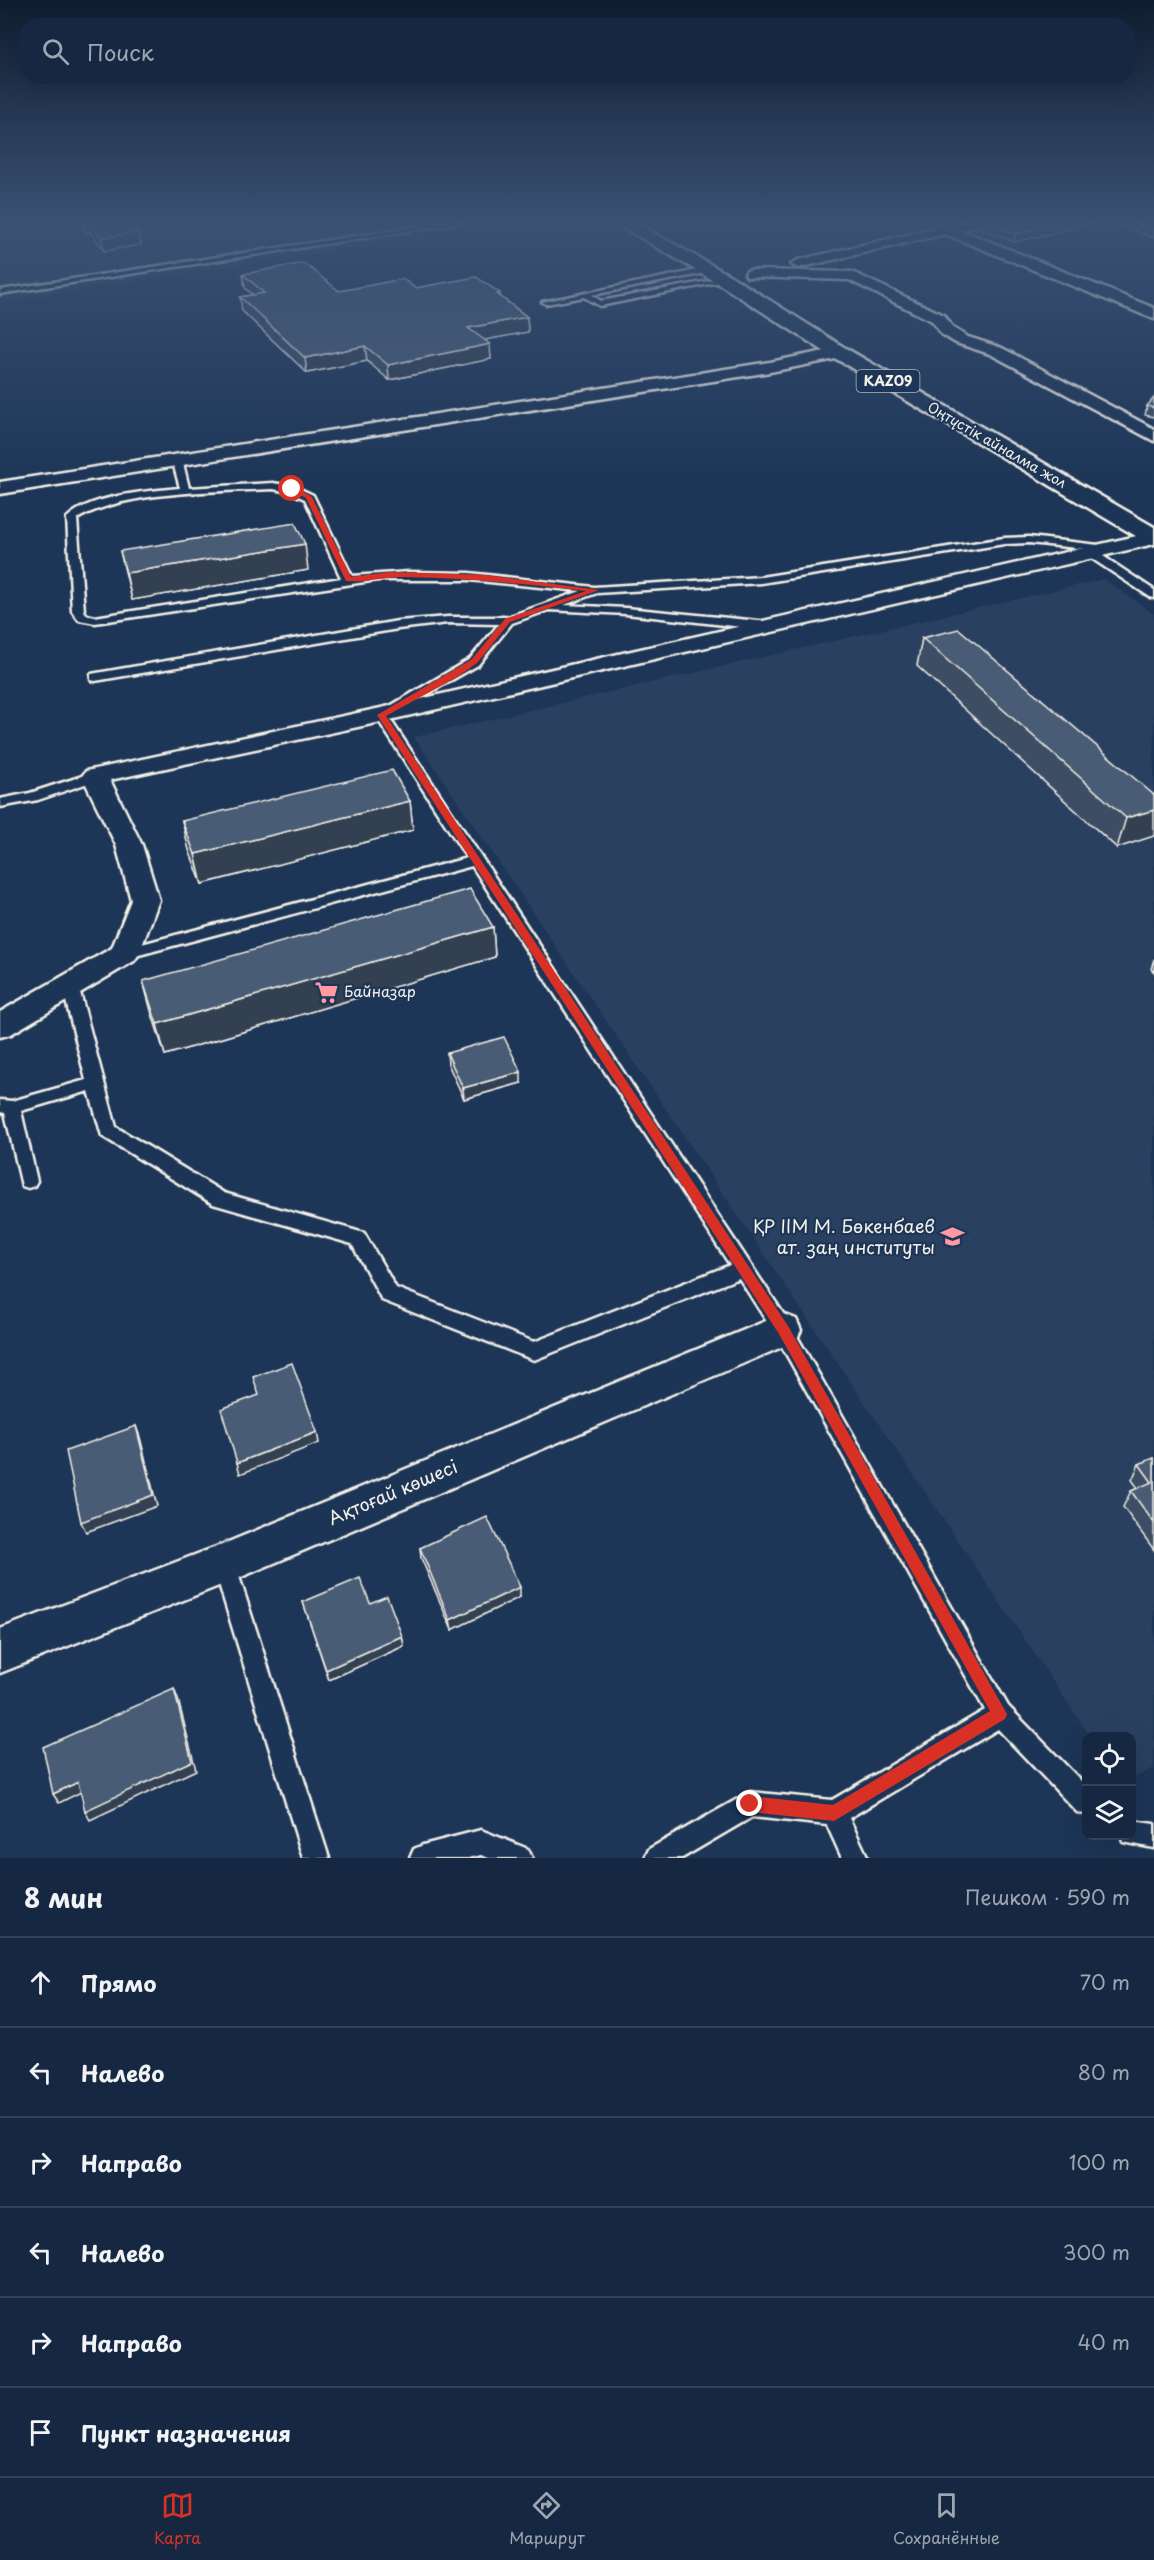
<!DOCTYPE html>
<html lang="ru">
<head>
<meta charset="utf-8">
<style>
  :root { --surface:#162841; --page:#1f3048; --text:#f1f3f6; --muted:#9ea6b1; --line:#35445a; --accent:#d93025 }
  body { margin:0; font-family:"Playpen Sans",sans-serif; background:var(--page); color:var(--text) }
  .controls { position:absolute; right:18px; bottom:18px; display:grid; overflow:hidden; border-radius:12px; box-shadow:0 6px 24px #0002 }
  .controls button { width:54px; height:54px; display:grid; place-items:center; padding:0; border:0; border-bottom:2px solid var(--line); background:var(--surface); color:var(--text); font:30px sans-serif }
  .stop { position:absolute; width:18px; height:18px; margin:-14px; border:4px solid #d93025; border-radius:50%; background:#fff }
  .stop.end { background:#d93025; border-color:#fff; box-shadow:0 2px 6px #0008 }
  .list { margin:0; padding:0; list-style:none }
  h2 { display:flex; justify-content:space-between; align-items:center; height:78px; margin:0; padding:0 24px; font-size:26px }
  h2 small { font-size:20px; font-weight:400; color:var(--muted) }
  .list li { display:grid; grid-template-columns:39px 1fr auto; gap:18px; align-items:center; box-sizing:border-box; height:90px; padding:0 24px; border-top:2px solid var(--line) }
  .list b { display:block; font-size:22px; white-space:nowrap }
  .list em { font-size:20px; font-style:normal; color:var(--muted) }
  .icon { flex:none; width:33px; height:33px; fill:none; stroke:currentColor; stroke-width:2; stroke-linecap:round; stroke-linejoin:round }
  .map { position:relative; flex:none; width:1154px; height:1858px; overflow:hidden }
  .search { position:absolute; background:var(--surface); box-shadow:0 6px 24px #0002; left:18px; right:18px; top:18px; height:66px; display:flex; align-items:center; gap:15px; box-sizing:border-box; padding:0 21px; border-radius:24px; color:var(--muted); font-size:22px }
  .sheet { height:618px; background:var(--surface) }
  nav { display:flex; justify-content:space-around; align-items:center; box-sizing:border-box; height:84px; border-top:2px solid var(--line); background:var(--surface); font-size:16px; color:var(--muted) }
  nav a { display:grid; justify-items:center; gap:3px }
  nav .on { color:var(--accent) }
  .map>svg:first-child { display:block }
</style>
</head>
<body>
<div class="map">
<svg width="1154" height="1858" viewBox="0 0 1154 1858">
  <rect width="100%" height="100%" fill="#1d3557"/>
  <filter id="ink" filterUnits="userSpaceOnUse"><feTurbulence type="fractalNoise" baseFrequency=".0167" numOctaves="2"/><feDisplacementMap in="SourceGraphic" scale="12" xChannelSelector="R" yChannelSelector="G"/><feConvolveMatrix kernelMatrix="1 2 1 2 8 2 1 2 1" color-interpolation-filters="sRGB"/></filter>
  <g filter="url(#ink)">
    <g fill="#2a4060">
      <polygon points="0,223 511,223 0,302"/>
      <polygon points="1104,579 1154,614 1154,1768 1132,1779 1132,1736 1090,1736 414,737"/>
    </g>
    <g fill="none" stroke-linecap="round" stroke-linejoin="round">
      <defs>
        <g id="service">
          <polygon points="442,223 460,223 0,294 0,290"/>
          <polygon points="708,268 711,268 711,272 592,295 601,301 725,278 729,280 600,306 584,297 546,304 542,302"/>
          <path d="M 177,456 L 182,459 L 189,488 L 273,483 L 296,487 L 313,495 L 352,576 L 409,572 L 469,573 L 594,587 L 761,577 L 1004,538 L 1029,537 L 1107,546 L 1107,550 L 1094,550 L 1154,590 L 1154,598 L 1150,597 L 1085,554 L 1084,552 L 1086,549 L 1029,543 L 1004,544 L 761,583 L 597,593 L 564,605 L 626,608 L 769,622 L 775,626 L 769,630 L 626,614 L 549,610 L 512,623 L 478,665 L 388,716 L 790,1324 L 1008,1706 L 1086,1786 L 1086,1815 L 1077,1812 L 998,1729 L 849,1818 L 868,1858 L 842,1858 L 827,1825 L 752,1817 L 682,1858 L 645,1858 L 649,1849 L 750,1792 L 832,1800 L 985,1710 L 776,1336 L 739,1278 L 534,1360 L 382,1300 L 352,1244 L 213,1204 L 102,1136 L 89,1091 L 21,1111 L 37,1181 L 34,1186 L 28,1188 L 22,1186 L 5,1113 L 0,1112 L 0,1100 L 12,1101 L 86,1080 L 62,985 L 64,981 L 76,981 L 78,985 L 116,1127 L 224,1193 L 364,1233 L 396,1288 L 534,1342 L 730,1265 L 472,866 L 124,959 L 119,958 L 116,954 L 119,950 L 467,858 L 375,715 L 470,659 L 499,624 L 448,623 L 398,629 L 95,681 L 91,680 L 91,674 L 398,621 L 448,617 L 507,617 L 581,591 L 469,580 L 378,580 L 95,623 L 79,620 L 72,611 L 67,518 C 90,495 148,491 180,488 L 172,459 ZM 273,489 L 289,492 L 305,499 L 341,578 L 95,617 L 87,615 L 84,611 L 77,519 C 126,490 216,492 273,489 Z"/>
          <polygon points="95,772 102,776 100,779 38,800 0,807 0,799 30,793"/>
          <polygon points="224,1553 232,1556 235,1564 329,1858 303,1858 213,1564 216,1556"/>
          <polygon points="1132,1821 1154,1824 1154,1848 1123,1842 1121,1836 1132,1836"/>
          <polygon points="481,1830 528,1849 532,1858 489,1858 481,1855 468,1858 410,1858 414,1849 423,1845"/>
        </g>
        <g id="minor">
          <polygon points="956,223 981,223 979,226 961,230 1154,308 1154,319 945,234 798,268 791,264 798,260 936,228 943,224"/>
          <polygon points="752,270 852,272 944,315 953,328 968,337 1002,348 1154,429 1154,441 990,354 956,343 941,334 932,321 849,280 747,277 745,274 747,271"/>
          <polygon points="840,348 846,349 848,353 846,357 770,372 0,494 0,482 770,362"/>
          <polygon points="1154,532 1154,544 381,722 110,780 142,845 159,900 139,954 134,961 11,1034 0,1037 0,1012 112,948 131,900 116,845 82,776 86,771 381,708"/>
          <polygon points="783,1314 796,1319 801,1330 796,1341 239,1578 0,1673 0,1629 221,1545"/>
        </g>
        <polygon id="trunk" points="616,223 636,223 731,276 847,349 1154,527 1154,544 1146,542 833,357 719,284"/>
      </defs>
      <use href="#service" stroke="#f4f1e8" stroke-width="5"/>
      <use href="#minor" stroke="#f4f1e8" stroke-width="5"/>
      <use href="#trunk" stroke="#f4f1e8" stroke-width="5"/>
      <use href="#service" fill="#1d3557" fill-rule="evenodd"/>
      <use href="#minor" fill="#1d3557" fill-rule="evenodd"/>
      <use href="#trunk" fill="#1d3557" fill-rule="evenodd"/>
    </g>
    <g fill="#3e4e64" stroke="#f4f1e8" stroke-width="1.5">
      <polygon points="77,223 129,223 139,232 141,245 104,251 90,232 86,233"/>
      <polygon points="980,223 1095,223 1014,242 979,228"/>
      <polygon points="1113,223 1154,223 1154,238"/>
      <polygon points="243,274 339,291 415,288 500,293 500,296 527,317 528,332 484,340 491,359 389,380 367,361 307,373 242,311 240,297 253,295 245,288"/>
      <polygon points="1154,398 1154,417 1145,415 1147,406"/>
      <polygon points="120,551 308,570 132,600"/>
      <polygon points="922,638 1154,795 1117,848 917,666"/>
      <polygon points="410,801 413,830 202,884 189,850 182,821"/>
      <polygon points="493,927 495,957 165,1055 151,1011 143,981"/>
      <polygon points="1154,959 1154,972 1151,969"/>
      <polygon points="447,1053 521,1083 464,1099 448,1064"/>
      <polygon points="1154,1458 1154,1550 1123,1507 1131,1491 1138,1488 1132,1480 1139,1464"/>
      <polygon points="420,1548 520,1597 452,1630 421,1558"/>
      <polygon points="303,1602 370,1603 402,1636 404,1646 329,1680"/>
    </g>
    <g fill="#324051" stroke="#f4f1e8" stroke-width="1.5">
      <polygon points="84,223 88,223 90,232 86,233"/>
      <polygon points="1064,223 1095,223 1014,242 1015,234"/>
      <polygon points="139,232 141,245 104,251 101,238"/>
      <polygon points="527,317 528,332 469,343 468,328"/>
      <polygon points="490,344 491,359 389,380 388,365"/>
      <polygon points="365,346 367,361 307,373 305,358"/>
      <polygon points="305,544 308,570 132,600 126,573"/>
      <polygon points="410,801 413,830 202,884 195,854"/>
      <polygon points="1154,810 1154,836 1117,848 1126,818"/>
      <polygon points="493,927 495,957 165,1055 157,1024"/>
      <polygon points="521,1072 521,1083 464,1099 463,1088"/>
      <polygon points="136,1426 140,1437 157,1506 86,1532 81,1522"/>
      <polygon points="317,1432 319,1443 240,1474 237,1463"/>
      <polygon points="520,1587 520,1597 452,1630 450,1620"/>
      <polygon points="402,1636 404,1646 329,1680 326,1670"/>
      <polygon points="174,1689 178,1699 196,1770 90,1820 85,1811"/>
      <polygon points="78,1782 83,1791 59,1803 53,1794"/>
    </g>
    <g fill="#485b74" stroke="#f4f1e8" stroke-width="1.5">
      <polygon points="90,223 129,223 139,232 101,238"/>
      <polygon points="987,223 1064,223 1015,234"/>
      <polygon points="1136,223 1154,223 1154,229"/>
      <polygon points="304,263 339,291 403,279 415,288 476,277 500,293 497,294 527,317 468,328 490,344 388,365 365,346 305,358 240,297 264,293 243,274"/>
      <polygon points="1154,398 1154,408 1147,406"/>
      <polygon points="295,523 305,544 126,573 120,551"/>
      <polygon points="959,629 1154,795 1154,810 1126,818 922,638"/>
      <polygon points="392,770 410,801 195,854 182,821"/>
      <polygon points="470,889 493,927 157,1024 143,981"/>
      <polygon points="504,1037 521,1072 463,1088 447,1053"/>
      <polygon points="292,1363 317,1432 237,1463 221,1409 259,1395 253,1377"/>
      <polygon points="136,1426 153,1495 81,1522 66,1451"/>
      <polygon points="1154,1458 1154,1523 1131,1491 1152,1482 1139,1464"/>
      <polygon points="487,1517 520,1587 450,1620 420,1548"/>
      <polygon points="360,1578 370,1603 387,1596 402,1636 326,1670 303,1602"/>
      <polygon points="174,1689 192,1761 85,1811 78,1782 53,1794 43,1747"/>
    </g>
  </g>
  <linearGradient id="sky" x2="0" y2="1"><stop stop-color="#101d30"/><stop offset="0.46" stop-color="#3a5174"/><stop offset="1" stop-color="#3a5174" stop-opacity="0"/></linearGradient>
  <rect width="1154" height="483" fill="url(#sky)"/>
  <path fill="#d93025" d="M 290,487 L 295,487 L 312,497 L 351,577 L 391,572 L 486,575 L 599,590 L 510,622 L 477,663 L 457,677 L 386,716 L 788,1326 L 1007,1714 L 1005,1719 L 834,1821 L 750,1812 L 745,1810 L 742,1804 L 745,1799 L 750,1796 L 833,1805 L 990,1711 L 779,1334 L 377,715 L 471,660 L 505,619 L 586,591 C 525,584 466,578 406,577 C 386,576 365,583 346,581 L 306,498 L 290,490 Z"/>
  <defs>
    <symbol id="supermarket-bare" viewBox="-9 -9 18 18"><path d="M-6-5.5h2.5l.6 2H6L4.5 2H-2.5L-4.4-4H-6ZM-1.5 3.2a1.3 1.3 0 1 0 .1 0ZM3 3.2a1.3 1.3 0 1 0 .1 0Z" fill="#ff9aa2" stroke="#1d3557" stroke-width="2.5" paint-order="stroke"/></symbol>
    <symbol id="university-bare" viewBox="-9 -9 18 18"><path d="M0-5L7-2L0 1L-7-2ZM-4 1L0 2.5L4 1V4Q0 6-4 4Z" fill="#ff9aa2" stroke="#1d3557" stroke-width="2.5" paint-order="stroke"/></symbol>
  </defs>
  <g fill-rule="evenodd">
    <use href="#supermarket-bare" x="310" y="976" width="33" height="33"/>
    <use href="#university-bare" x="936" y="1220" width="33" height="33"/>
  </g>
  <g text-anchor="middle" stroke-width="4.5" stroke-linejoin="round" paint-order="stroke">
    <rect fill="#1d3557" stroke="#b4b9bc" stroke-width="1.5" x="856.5" y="370" width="63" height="22" rx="4.5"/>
    <g font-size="14" font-weight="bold" fill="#f4f1e8">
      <text x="888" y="386">KAZ09</text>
    </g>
    <g font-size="14" fill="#f4f1e8" stroke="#1d3557">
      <text transform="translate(997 445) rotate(30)" y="5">Оңтүстік айналма жол</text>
    </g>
    <g font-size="15" fill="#f4f1e8" stroke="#1d3557" text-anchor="start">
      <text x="344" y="997">Байназар</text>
    </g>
    <g font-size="18" fill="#f4f1e8" stroke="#1d3557" text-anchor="end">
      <text x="935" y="1233">ҚР ІІМ М. Бөкенбаев<tspan x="935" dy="21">ат. заң институты</tspan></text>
    </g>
    <g font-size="18" fill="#f4f1e8" stroke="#1d3557">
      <text transform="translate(393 1493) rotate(-23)" y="6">Ақтоғай көшесі</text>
    </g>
  </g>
</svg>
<div class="controls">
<button><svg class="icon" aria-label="locate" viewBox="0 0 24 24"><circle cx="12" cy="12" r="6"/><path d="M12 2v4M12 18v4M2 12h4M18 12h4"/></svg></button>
<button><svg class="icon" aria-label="layers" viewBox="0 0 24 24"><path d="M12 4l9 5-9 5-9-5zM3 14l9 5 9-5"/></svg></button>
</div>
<div class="stop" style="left:292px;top:489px"></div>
<div class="stop end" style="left:750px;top:1804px"></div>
<div class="search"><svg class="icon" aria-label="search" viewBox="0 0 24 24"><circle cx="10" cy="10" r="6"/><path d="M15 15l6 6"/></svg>Поиск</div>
</div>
<section class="sheet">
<h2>8 мин<small>Пешком · 590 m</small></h2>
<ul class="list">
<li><svg class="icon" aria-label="ahead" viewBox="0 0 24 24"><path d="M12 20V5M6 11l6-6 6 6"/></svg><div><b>Прямо</b></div><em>70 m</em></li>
<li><svg class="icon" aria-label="left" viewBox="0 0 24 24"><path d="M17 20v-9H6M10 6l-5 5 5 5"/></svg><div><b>Налево</b></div><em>80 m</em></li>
<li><svg class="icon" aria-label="right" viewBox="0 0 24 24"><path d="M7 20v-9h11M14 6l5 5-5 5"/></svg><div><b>Направо</b></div><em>100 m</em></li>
<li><svg class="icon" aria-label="left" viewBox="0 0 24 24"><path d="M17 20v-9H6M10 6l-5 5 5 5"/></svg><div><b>Налево</b></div><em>300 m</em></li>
<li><svg class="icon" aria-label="right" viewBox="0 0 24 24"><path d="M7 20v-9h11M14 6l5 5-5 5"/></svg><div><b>Направо</b></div><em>40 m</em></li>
<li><svg class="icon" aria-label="arrive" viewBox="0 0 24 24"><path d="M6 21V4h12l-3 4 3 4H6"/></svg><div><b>Пункт назначения</b></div></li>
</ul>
</section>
<nav>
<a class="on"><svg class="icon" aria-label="map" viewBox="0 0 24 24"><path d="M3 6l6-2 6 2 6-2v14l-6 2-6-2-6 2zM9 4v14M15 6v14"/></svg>Карта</a>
<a><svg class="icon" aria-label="directions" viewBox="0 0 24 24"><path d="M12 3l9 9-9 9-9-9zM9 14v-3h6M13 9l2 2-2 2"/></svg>Маршрут</a>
<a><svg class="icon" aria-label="saved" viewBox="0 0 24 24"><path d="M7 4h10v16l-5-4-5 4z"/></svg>Сохранённые</a>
</nav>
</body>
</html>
